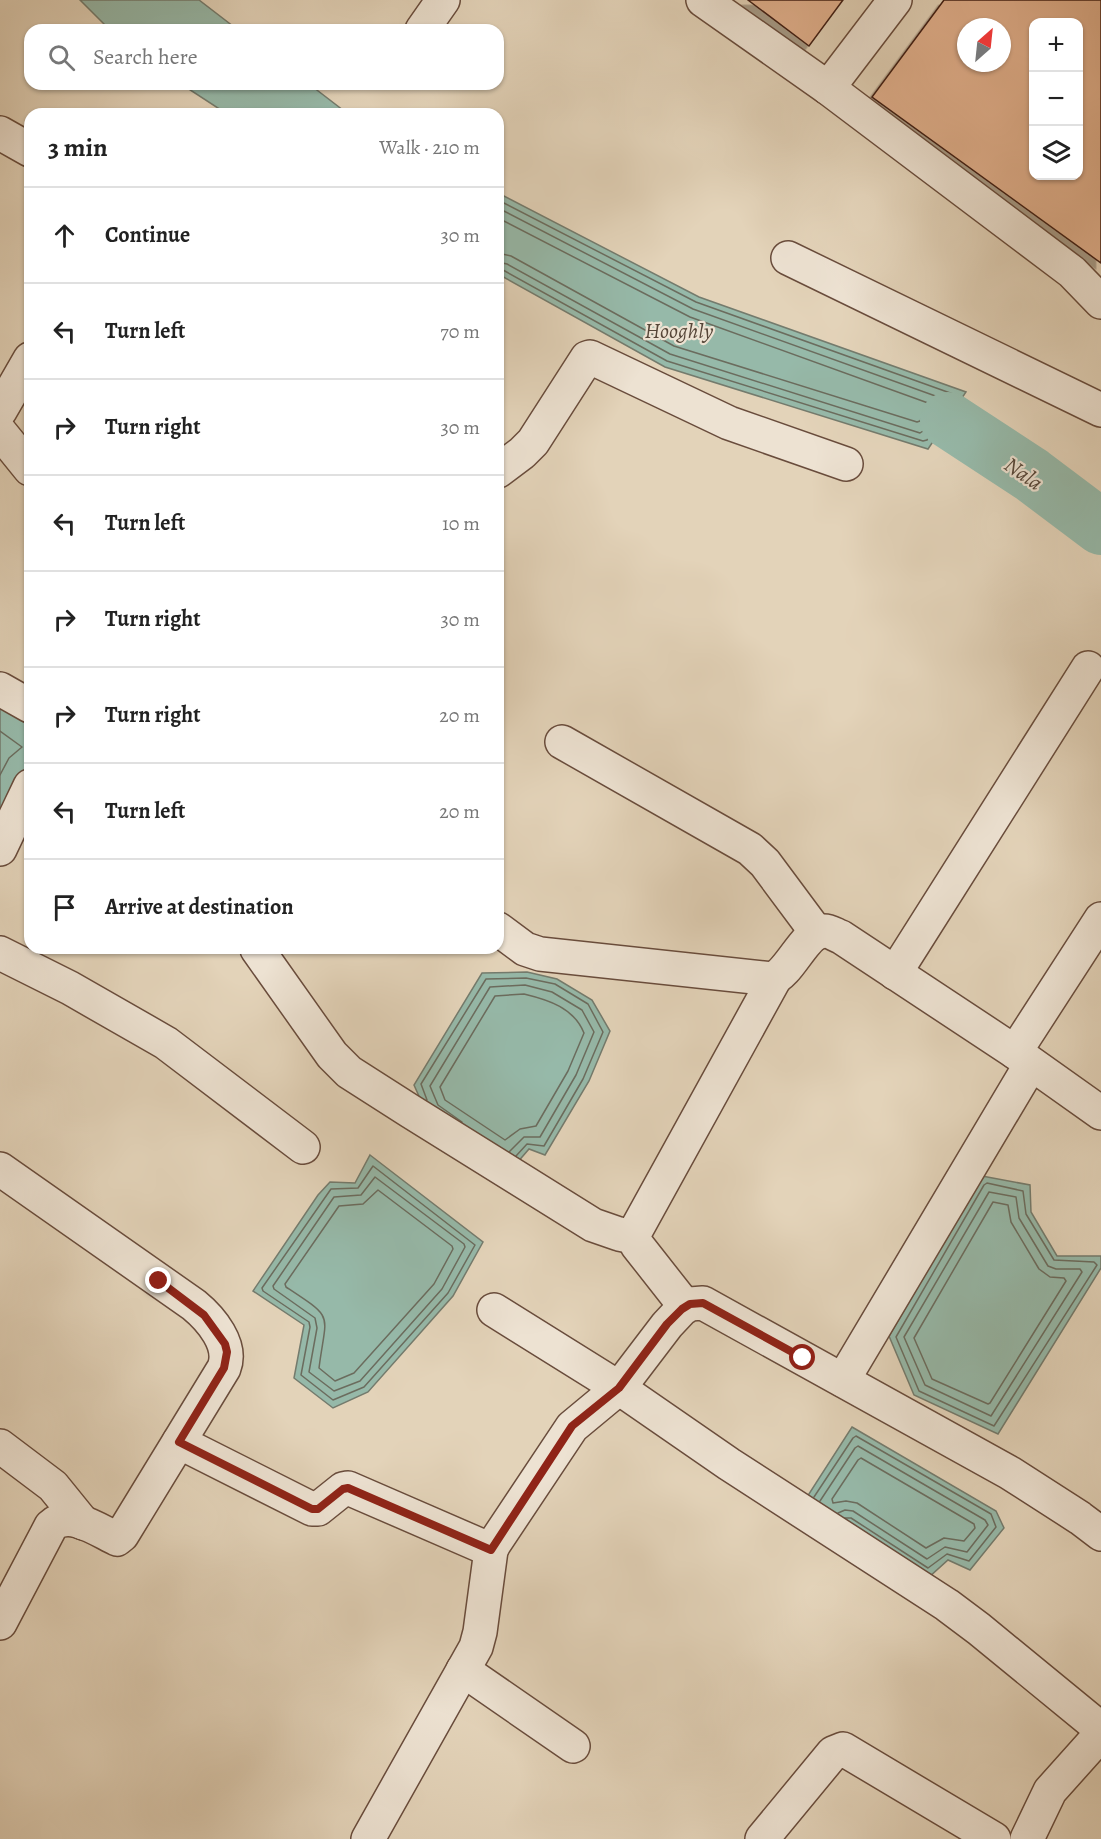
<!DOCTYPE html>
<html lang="en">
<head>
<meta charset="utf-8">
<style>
  :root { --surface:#fff; --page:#f6f6f6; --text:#222; --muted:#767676; --line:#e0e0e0 }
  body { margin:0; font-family:Alegreya,serif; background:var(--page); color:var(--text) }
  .controls { position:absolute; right:18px; top:18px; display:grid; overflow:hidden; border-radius:12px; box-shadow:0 2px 4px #0004 }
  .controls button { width:54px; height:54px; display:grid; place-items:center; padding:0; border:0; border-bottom:2px solid var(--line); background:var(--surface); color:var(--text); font:30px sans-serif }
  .compass { position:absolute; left:957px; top:18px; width:54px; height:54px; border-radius:50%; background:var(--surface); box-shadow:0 2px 4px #0004; rotate:27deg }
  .stop { position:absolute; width:18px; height:18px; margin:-14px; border:4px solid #8f2418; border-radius:50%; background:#fff }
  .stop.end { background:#8f2418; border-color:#fff; box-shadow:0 2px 6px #0008 }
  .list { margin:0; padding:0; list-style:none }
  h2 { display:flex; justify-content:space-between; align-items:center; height:78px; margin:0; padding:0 24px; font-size:26px }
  h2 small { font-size:20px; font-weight:400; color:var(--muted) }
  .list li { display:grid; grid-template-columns:39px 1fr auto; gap:18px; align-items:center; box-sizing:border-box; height:96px; padding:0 24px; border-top:2px solid var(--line) }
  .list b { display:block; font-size:22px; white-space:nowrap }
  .list em { font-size:20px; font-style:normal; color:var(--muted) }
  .icon { flex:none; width:33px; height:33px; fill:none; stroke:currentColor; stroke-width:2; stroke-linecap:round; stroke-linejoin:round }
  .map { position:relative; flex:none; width:1101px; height:1839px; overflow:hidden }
  .search { position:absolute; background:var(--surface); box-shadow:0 2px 4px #0004; left:24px; top:24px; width:480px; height:66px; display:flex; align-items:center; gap:15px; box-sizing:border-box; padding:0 21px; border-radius:18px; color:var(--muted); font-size:22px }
  .panel { position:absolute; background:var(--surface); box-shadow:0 2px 4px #0004; left:24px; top:108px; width:480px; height:846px; border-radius:18px }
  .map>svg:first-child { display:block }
</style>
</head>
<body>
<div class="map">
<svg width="1101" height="1839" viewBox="0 0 1101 1839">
  <defs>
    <filter id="shadow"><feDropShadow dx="-5.5" dy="5.5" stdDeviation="0" flood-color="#0004"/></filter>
  </defs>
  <rect width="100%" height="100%" fill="#e3d3b9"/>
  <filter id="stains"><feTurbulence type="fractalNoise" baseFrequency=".00333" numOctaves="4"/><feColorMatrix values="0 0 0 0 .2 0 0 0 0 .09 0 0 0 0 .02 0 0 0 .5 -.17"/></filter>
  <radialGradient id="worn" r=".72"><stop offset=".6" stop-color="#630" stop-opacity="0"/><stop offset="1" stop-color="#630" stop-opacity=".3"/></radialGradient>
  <g fill="#96b9a9" stroke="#747b6d" stroke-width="1.5">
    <polygon points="80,0 199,0 238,30 110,30"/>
    <polygon points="181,84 309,84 348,114 227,114"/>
    <polygon points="498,193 699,297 966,392 928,449 665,367 498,274"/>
    <polygon points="0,704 30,724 30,766 0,825"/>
    <polygon points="527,972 557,979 592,1000 610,1031 589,1081 545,1155 529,1149 510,1171 427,1114 414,1085 482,973"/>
    <polygon points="370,1155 483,1242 453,1296 368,1392 333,1408 294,1378 304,1325 253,1291 318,1195 330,1182 355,1183"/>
    <polygon points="982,1176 1030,1185 1031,1212 1057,1256 1101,1256 1101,1268 998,1434 914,1395 889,1336"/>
    <polygon points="852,1427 996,1511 1004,1528 970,1570 948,1560 929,1577 798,1511"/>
  </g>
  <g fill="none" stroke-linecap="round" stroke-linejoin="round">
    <g stroke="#6b6c5e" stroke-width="1.5">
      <polyline points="498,200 696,302 953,394 955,398 927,440 923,441 667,361 503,270 498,269"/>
      <polyline points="498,208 693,309 941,398 943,402 923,431 920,433 670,354 507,264 498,262"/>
      <polyline points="498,218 690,317 928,403 929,406 920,421 917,422 674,346 511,256 498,253"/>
      <polyline points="0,731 22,747 9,758 0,775"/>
      <path d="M 524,994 C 549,1000 574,1008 584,1033 L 568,1071 L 536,1126 L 520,1129 L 505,1140 L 445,1100 L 440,1087 L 495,996 Z"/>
      <polyline points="427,1100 421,1084 486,979 526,978 555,984 588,1004 603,1032 583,1079 544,1146 527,1144 516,1156"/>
      <polyline points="462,1122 438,1105 430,1086 490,987 525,985 552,992 582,1010 594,1032 576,1075 540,1137 524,1137 509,1152"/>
      <polygon points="373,1166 475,1245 448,1293 364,1387 333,1400 301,1375 310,1327 309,1322 263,1291 262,1288 331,1189 358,1188"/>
      <polygon points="375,1177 464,1244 465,1247 442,1289 360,1381 334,1391 309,1372 317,1328 315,1318 274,1289 273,1286 334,1197 361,1195"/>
      <polygon points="987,1183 1023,1191 1026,1214 1054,1260 1094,1262 1097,1265 994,1426 919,1391 896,1337 984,1185"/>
      <path d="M 378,1190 L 452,1246 L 453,1249 L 434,1284 L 354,1373 L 335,1381 L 319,1368 C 326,1312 336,1320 286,1287 L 285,1284 L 339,1206 L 363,1204 Z"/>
      <polygon points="989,1192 1016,1197 1019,1218 1048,1266 1056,1269 1080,1269 1082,1272 991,1416 925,1385 904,1337"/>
      <polygon points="993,1202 1008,1205 1011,1222 1039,1269 1050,1277 1064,1278 1066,1281 990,1403 988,1404 932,1379 914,1338"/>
      <polygon points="861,1458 974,1524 975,1528 964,1541 944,1538 926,1548 857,1503 846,1501 833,1503 832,1499 858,1460"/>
      <polyline points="814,1497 853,1438 856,1436 991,1514 996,1527 969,1561 947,1554 928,1568 851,1518 845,1518"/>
      <polyline points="820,1501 855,1448 858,1446 985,1520 988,1525 967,1552 945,1547 927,1559 853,1511 845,1510 838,1513"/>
    </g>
    <polyline stroke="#96b9a9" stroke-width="56" points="948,420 1032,475 1101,527"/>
  </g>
  <g fill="#e2b18e" stroke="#401f13" stroke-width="1.5" fill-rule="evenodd" filter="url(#shadow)">
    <polygon points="748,0 843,0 809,46"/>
    <path d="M 944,0 L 1101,0 L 1101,263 L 872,97 ZM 1034,22 L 1078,22 L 1078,176 L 1034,176 ZM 966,27 L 1002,27 L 1002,63 L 966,63 Z"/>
  </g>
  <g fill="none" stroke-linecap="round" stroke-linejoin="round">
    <defs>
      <g id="minor">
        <polyline points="703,0 828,88 895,0"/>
        <polyline points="422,30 443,0"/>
        <polyline points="828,88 1072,272 1101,302"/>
        <polyline points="0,133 30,150"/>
        <polyline points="788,258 1101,410"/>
        <polyline points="0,411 30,359"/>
        <polyline points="0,432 30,469"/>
        <polyline points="498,471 522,453 533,442 587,358 590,357 729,423 846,464"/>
        <polyline points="0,689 30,706"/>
        <polyline points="562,742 750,849 765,863 817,933"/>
        <polyline points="0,849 30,786"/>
        <path d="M 498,929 L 525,949 L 540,954 L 772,979 C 790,973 804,933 823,931 C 829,930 835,935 841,937 L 1015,1052 L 1101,1113"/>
        <polyline points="257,949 332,1055 349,1072 410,1111 593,1225 619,1234 634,1237"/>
        <polyline points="0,953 70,988 166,1043 303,1147"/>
        <polyline points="895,973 1088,668"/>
        <polyline points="1015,1052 1101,919"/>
        <path d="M 0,1169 L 194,1305 C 211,1319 233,1345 224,1368 L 122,1535 L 117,1539 C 98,1530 69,1509 51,1526 L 0,1623"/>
        <polyline points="685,1306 637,1245 634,1237 635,1232 775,978"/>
        <polyline points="494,1310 619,1388 729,1464 947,1605 979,1629 1101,1729"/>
        <polyline points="843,1380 1031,1064"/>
        <polyline points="179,1442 312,1509 318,1509 343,1489 348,1488 491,1550"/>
        <polyline points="0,1446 53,1486 83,1523"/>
        <polyline points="463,1670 573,1746"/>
        <polyline points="368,1839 476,1647 480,1632 491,1550 494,1544 572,1427 619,1388 667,1325 682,1309 690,1304 703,1303 1010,1473 1080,1518 1101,1534"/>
        <polyline points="762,1839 833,1753 843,1749 994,1839"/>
        <polyline points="1027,1839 1050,1791 1101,1734"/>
      </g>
    </defs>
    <use href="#minor" stroke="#694c3c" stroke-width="36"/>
    <use href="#minor" stroke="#ede2d2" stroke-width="33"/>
  </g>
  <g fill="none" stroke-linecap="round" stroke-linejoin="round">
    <polyline stroke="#8f2418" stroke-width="8" points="159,1281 204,1315 225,1344 227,1352 224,1368 179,1442 312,1509 318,1509 343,1489 348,1488 491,1550 572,1426 619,1388 667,1324 682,1309 690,1304 703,1303 803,1358"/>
  </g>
  <g text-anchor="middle" stroke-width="4.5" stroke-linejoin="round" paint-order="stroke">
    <g font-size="22" font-style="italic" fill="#564638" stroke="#ede2d2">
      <text x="679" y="338">Hooghly</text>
      <text transform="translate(1024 473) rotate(35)" y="8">Nala</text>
    </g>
  </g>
  <rect width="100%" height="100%" filter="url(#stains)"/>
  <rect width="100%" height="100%" fill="url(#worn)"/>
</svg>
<div class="controls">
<button>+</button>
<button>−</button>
<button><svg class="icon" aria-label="layers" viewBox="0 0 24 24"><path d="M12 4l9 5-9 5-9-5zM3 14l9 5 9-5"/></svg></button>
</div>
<svg class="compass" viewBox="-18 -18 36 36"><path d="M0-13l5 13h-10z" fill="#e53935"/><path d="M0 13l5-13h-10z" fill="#767676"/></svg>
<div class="stop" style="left:803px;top:1358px"></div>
<div class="stop end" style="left:159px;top:1281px"></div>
<div class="search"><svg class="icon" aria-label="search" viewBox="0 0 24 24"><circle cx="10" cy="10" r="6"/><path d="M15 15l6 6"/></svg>Search here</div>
<section class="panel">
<h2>3 min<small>Walk · 210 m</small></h2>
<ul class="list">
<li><svg class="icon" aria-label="ahead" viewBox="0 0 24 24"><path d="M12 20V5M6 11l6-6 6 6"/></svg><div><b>Continue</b></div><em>30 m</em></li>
<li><svg class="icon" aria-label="left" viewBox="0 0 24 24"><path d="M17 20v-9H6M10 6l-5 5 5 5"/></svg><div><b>Turn left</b></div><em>70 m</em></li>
<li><svg class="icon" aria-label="right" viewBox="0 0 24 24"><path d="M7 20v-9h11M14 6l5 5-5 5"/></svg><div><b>Turn right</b></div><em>30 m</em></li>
<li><svg class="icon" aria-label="left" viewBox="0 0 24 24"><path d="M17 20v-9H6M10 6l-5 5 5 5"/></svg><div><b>Turn left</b></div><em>10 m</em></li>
<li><svg class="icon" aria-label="right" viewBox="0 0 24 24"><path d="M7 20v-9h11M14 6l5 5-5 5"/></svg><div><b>Turn right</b></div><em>30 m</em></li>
<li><svg class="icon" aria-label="right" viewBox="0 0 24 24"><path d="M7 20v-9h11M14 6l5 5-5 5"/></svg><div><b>Turn right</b></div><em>20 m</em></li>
<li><svg class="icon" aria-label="left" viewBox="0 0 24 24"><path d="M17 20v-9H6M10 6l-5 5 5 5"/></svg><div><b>Turn left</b></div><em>20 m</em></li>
<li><svg class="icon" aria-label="arrive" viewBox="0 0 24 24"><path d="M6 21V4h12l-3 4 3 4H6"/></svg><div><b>Arrive at destination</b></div></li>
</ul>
</section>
</div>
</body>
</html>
